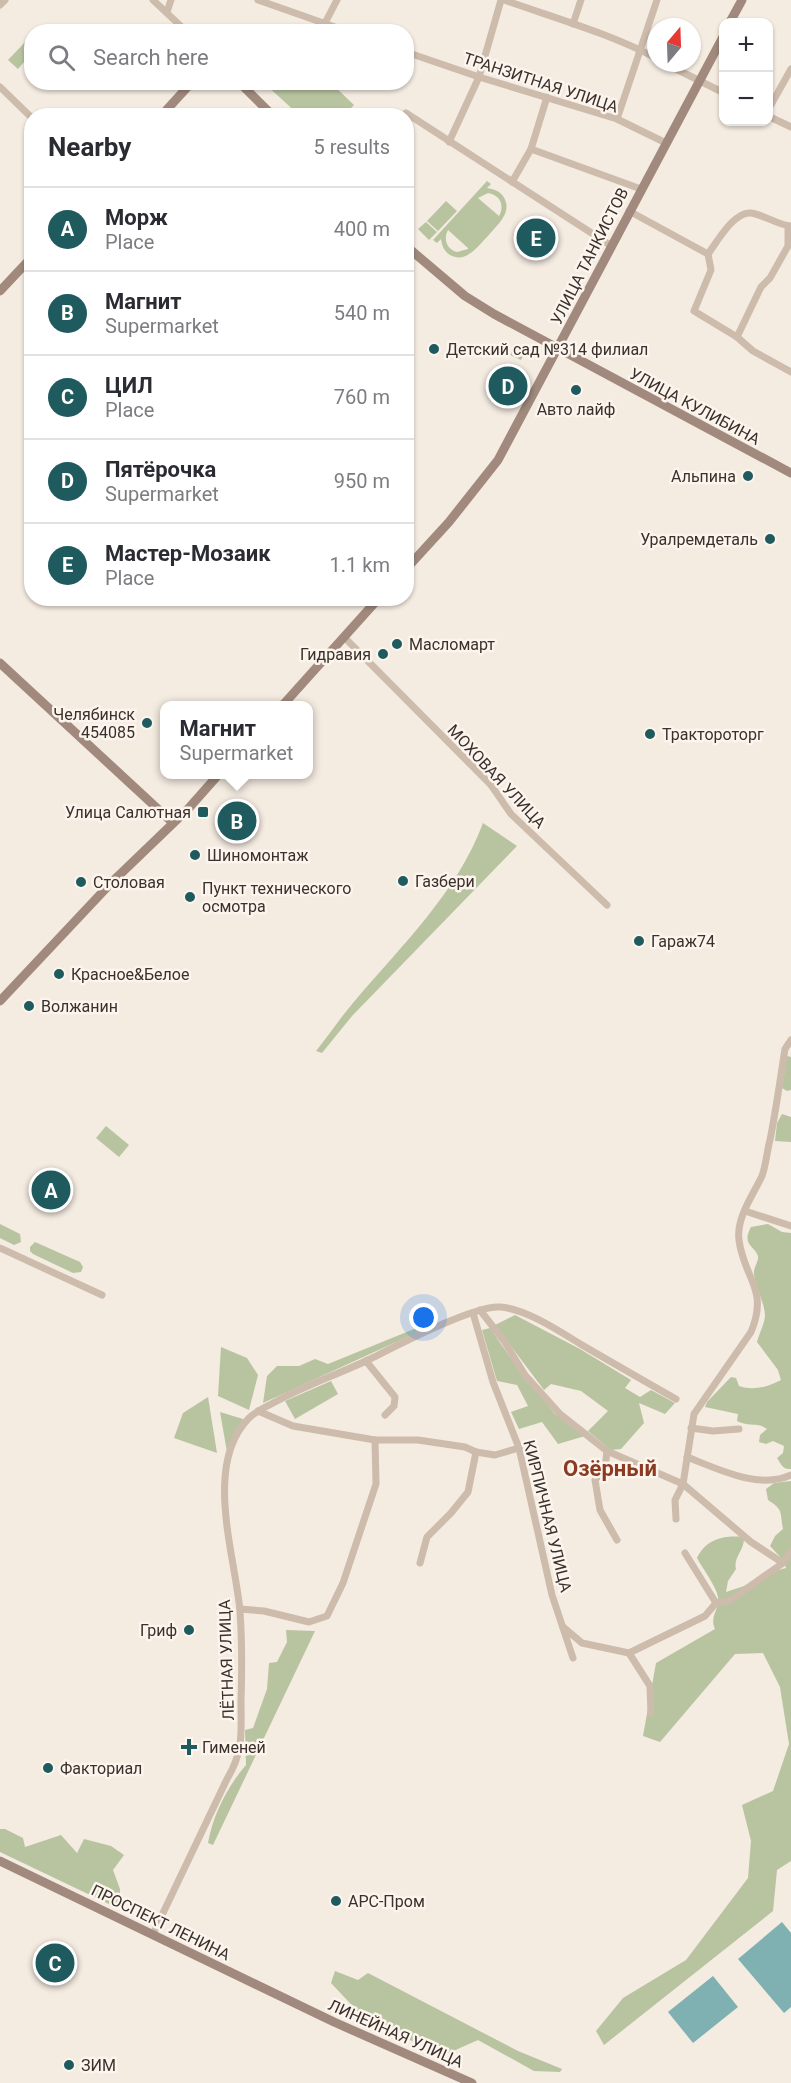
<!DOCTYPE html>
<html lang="en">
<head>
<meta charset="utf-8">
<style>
  :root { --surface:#fff; --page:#f2f2f3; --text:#2b2b33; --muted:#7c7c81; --line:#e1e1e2; --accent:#1f5a5e }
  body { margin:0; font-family:Roboto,sans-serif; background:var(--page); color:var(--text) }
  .controls { position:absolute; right:18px; top:18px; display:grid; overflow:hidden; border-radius:12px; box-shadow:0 2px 4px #0004 }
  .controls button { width:54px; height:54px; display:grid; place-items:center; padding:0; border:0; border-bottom:2px solid var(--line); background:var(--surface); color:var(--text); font:30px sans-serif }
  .compass { position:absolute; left:647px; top:18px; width:54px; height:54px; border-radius:50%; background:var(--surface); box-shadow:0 2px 4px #0004; rotate:19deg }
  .you { position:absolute; left:424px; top:1318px; width:21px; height:21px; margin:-15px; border:4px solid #fff; border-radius:50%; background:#1a73e8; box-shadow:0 0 0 9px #1a73e833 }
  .badge { display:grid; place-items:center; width:39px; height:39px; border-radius:50%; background:var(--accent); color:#fff; font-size:20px; font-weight:700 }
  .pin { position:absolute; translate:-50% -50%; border:3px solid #fff; box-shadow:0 2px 6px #0006 }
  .popup { position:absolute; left:160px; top:701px; width:153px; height:78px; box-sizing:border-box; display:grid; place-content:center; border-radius:12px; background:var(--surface); filter:drop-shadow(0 2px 4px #0005); font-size:20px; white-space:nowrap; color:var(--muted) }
  .popup b { font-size:22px; color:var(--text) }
  .popup::after { content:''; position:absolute; left:50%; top:100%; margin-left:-12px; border:12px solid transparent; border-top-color:var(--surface) }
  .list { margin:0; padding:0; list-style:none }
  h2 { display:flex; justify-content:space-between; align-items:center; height:78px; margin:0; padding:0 24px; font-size:26px }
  h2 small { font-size:20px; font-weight:400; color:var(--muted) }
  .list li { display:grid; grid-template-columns:39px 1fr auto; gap:18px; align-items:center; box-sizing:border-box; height:84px; padding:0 24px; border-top:2px solid var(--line) }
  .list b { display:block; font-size:22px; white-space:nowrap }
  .list p { margin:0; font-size:20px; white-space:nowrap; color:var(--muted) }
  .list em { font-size:20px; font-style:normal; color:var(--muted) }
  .icon { flex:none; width:33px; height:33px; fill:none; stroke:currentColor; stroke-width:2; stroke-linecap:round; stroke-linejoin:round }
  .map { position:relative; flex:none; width:791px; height:2083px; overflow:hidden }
  .search { position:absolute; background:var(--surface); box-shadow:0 2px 4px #0004; left:24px; top:24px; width:390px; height:66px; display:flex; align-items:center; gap:15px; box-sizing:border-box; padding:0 21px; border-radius:24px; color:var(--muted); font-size:22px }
  .panel { position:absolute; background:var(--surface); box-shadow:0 2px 4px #0004; left:24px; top:108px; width:390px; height:498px; border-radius:24px }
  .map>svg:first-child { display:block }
</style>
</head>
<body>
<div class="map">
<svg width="791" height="2083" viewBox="0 0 791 2083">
  <rect width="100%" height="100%" fill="#f4ebe1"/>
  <g fill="#b8c4a0" fill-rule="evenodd">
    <polygon points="27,40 31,45 31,54 18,69 8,60"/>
    <polygon points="264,83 331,83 354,105 344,115 299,115"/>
    <path d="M 487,181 L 491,184 L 487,188 C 494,189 499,191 503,196 C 514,212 497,225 488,236 C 478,246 466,264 450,255 C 444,251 442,246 441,239 L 437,243 L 433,240 ZM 488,193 C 500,195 505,205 499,216 L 478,198 ZM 448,230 L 468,248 L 468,249 L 457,252 C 447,249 443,240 448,230 Z"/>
    <polygon points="446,201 457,211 438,231 427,221"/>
    <polygon points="426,222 437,232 429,240 418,229"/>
    <polygon points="516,344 527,349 521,360 510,355"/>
    <path d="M 483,823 L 517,846 L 352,1016 L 322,1053 L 316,1051 C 329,1035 340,1018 353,1003 C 401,946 457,893 483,823 Z"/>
    <polygon points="787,1056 791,1057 791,1090 787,1091 782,1088"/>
    <polygon points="782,1114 791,1117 791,1142 775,1141 777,1123"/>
    <polygon points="106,1126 129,1145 119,1157 96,1138"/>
    <polygon points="0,1224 20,1234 21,1242 14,1245 0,1238"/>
    <path d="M 768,1224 L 782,1232 L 791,1233 L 791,1469 C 783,1470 781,1464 777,1458 L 783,1453 L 784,1446 L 773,1441 L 766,1444 L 759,1442 L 760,1435 L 767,1429 C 759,1422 747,1427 737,1421 L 738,1414 L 705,1407 L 707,1402 L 731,1377 L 736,1378 L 739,1386 C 753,1391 768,1387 781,1380 L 778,1370 L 757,1342 C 759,1334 765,1323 765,1315 C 764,1300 755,1288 754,1274 C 753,1268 759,1261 758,1256 C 755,1246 741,1245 751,1227 Z"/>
    <polygon points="35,1242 80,1262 83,1267 81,1272 73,1273 33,1254 30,1251 30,1247"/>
    <polygon points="515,1315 580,1349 631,1380 625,1388 640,1397 651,1390 675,1403 665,1414 639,1403 644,1423 621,1449 611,1450 588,1431 608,1411 581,1391 551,1384 544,1390 495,1325"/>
    <polygon points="419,1327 420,1331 263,1403 267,1376 277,1366 299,1366 315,1359 328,1364"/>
    <polygon points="490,1328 510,1357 555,1414 585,1436 558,1444 542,1422 519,1429 511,1412 528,1406 517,1385 497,1381 482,1330"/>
    <polygon points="221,1347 247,1358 258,1375 249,1410 218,1396"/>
    <polygon points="331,1381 338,1394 295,1419 285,1401"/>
    <polygon points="208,1397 217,1453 174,1438 183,1413"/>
    <polygon points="220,1412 243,1419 227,1452"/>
    <path d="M 791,1481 L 791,1861 L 777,1870 L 773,1911 L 604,2045 L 596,2031 L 623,1998 L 686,1960 L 748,1878 L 751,1841 L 742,1805 L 773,1791 L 789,1744 L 780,1687 L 763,1653 L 735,1654 L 660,1742 L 643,1736 L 656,1663 L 715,1629 C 709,1616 720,1609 718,1597 C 716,1586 703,1569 697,1558 C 706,1539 724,1535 744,1537 C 745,1550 733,1557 736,1569 L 728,1581 L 726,1592 L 744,1586 L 766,1573 L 786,1568 L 784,1561 L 770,1546 L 775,1536 L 783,1529 C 780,1513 784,1510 768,1500 L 766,1489 L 774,1483 Z"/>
    <path d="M 286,1630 L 315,1631 L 213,1845 L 208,1843 C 213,1815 227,1787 246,1765 L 245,1730 L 253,1728 L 267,1689 L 269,1663 L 277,1662 L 287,1642 Z"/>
    <polygon points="0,1829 5,1829 23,1838 25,1847 61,1835 77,1853 84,1839 111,1846 124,1855 113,1870 120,1889 120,1902 111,1905 0,1852"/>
    <polygon points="335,1971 358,1980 368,1973 518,2051 562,2069 560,2072 534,2071 478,2040 442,2056 362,2016 331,1983"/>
  </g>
  <g fill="#7fb0b2">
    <polygon points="782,1922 791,1933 791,2007 784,2013 738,1959"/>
    <polygon points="713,1976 738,2007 693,2043 668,2012"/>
  </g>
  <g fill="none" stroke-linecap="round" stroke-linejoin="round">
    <g stroke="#cdbbac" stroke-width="7">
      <polyline points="153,0 187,32"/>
      <polyline points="258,0 349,32"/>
      <path d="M 504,0 C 555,18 608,33 656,58"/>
      <polyline points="0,5 5,0"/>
      <polyline points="167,12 171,0"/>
      <polyline points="325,23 337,0"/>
      <polyline points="573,24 581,0"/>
      <polyline points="406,52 479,77 617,119 666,143"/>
      <polyline points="664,63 724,93"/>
      <polyline points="0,87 32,118"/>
      <polyline points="768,110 791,69"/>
      <polyline points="406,113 610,245"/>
      <polyline points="768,116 791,127"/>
      <polyline points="617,119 657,0"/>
      <polyline points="449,142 479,77 501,0"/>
      <polyline points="531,149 641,189"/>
      <polyline points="512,182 531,149 547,97"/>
      <path d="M 629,211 L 708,254 C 717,242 734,211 751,213 C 765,215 777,225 791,226"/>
      <polyline points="708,254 711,270 694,311 737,337 753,351 791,372"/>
      <polyline points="737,337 761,287 770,278 788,246 788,226"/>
      <polyline points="344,637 491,785 511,814 607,905"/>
      <polyline points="745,1211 791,1226"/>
      <polyline points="0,1248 102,1295"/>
      <polyline points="480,1310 504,1341 525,1375 560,1414 607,1451 683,1484 751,1542 783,1563"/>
      <polyline points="473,1313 493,1382 519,1448 552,1595 573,1658"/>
      <polyline points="366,1361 395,1397 394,1406 385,1415"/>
      <polyline points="258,1411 293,1426 375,1440 418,1440 465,1447 476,1452 495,1455 519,1448"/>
      <polyline points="691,1428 713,1431 739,1429"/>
      <polyline points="607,1451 605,1469 595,1480 600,1510 617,1540"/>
      <path d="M 687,1457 C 718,1469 759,1490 791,1475"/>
      <path d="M 676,1519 L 675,1500 L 683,1484 L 694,1414 L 751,1332 C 769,1289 744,1279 739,1240 C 736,1218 753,1195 762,1176 C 766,1165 767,1151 770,1140 C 776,1110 780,1080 785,1049 L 791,1040"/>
      <polyline points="685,1553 716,1603"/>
      <polyline points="420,1563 427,1537 451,1513 468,1492 476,1452"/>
      <polyline points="240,1609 264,1611 309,1622 327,1616 343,1583 376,1484 375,1440"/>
      <polyline points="563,1627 582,1643 629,1653 705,1616 716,1603 729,1601 783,1563 791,1551"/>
      <polyline points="629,1653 650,1686 651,1713"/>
      <path d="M 153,1934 L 227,1779 C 244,1751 241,1733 241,1701 C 242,1671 242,1641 240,1611 C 235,1555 203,1464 249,1418 C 256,1411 266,1407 275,1402 C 306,1385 339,1374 370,1359 C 396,1346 474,1305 500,1307 C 526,1309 559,1331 582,1345 C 613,1363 644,1381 676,1399"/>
    </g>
    <g stroke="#a18a7d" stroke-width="9">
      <polyline points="730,22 742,0"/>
      <polyline points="239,82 273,116"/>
      <polyline points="161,116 192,82"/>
      <polyline points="406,246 465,296 494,314 791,473"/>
      <polyline points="0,291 32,257"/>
      <polyline points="406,569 449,522 498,460 724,35"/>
      <polyline points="0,663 173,823"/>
      <polyline points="282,706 379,598"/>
      <polyline points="0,1001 111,883 188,809 219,774"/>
      <polyline points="0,1861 334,2022 472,2083"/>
    </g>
  </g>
  <g fill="#1f5a5e" stroke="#fbf5ee" stroke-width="2">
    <circle cx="434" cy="349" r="6"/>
    <circle cx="576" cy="390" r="6"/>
    <circle cx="748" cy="476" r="6"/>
    <circle cx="770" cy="539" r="6"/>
    <circle cx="397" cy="644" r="6"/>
    <circle cx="383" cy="654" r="6"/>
    <circle cx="147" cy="723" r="6"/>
    <circle cx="650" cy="734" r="6"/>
    <rect x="197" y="806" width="12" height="12" rx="3"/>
    <circle cx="195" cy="855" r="6"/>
    <circle cx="403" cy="881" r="6"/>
    <circle cx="81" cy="882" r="6"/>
    <circle cx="190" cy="897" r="6"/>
    <circle cx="639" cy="941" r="6"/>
    <circle cx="59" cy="974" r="6"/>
    <circle cx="29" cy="1006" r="6"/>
    <circle cx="189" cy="1630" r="6"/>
    <path d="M186 1738h6v6h6v6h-6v6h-6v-6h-6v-6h6z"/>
    <circle cx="48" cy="1768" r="6"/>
    <circle cx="336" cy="1901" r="6"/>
    <circle cx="69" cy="2065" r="6"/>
  </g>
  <g text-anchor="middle" stroke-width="5" stroke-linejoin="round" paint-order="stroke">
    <g font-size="16" fill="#3b302b" stroke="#fbf5ee">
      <text transform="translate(541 82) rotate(18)" y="6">ТРАНЗИТНАЯ УЛИЦА</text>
      <text transform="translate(589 256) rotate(-63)" y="6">УЛИЦА ТАНКИСТОВ</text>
      <text transform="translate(695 406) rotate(28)" y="6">УЛИЦА КУЛИБИНА</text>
      <text transform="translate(497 776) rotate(47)" y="6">МОХОВАЯ УЛИЦА</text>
      <text transform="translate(548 1516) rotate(76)" y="6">КИРПИЧНАЯ УЛИЦА</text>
      <text transform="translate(226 1660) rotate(-92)" y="6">ЛЁТНАЯ УЛИЦА</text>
      <text transform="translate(161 1922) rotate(26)" y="6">ПРОСПЕКТ ЛЕНИНА</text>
      <text transform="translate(396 2033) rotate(24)" y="6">ЛИНЕЙНАЯ УЛИЦА</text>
    </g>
    <g font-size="16" fill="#3b302b" stroke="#fbf5ee" text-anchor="start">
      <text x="446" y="355">Детский сад №314 филиал</text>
      <text x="576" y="415" text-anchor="middle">Авто лайф</text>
      <text x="736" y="482" text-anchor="end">Альпина</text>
      <text x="758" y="545" text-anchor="end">Уралремдеталь</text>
      <text x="409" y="650">Масломарт</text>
      <text x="371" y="660" text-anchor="end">Гидравия</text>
      <text x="135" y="720" text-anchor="end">Челябинск<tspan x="135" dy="18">454085</tspan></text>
      <text x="662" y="740">Трактороторг</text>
      <text x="191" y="818" text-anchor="end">Улица Салютная</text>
      <text x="207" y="861">Шиномонтаж</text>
      <text x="415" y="887">Газбери</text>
      <text x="93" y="888">Столовая</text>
      <text x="202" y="894">Пункт технического<tspan x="202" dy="18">осмотра</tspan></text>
      <text x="651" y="947">Гараж74</text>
      <text x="71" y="980">Красное&amp;Белое</text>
      <text x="41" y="1012">Волжанин</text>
      <text x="177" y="1636" text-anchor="end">Гриф</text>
      <text x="202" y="1753">Гименей</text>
      <text x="60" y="1774">Факториал</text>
      <text x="348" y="1907">АРС-Пром</text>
      <text x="81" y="2071">ЗИМ</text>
    </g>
    <g font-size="22" font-weight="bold" fill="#8c3b22" stroke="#fbf5ee">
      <text x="610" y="1476">Озёрный</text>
    </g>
  </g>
</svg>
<div class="controls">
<button>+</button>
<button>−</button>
</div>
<svg class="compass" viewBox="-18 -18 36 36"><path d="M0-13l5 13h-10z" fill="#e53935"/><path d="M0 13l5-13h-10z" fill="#7c7c81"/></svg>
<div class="you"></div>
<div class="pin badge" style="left:51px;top:1190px">A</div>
<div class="pin badge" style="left:237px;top:821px">B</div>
<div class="popup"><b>Магнит</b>Supermarket</div>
<div class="pin badge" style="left:55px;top:1963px">C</div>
<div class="pin badge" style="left:508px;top:386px">D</div>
<div class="pin badge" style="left:536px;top:238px">E</div>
<div class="search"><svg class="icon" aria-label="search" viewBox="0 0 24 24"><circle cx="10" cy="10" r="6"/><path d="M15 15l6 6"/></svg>Search here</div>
<section class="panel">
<h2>Nearby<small>5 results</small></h2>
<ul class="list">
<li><span class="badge">A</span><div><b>Морж</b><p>Place</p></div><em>400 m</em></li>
<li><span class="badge">B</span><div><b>Магнит</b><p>Supermarket</p></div><em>540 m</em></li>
<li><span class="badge">C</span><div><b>ЦИЛ</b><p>Place</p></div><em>760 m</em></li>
<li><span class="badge">D</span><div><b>Пятёрочка</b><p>Supermarket</p></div><em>950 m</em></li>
<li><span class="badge">E</span><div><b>Мастер-Мозаик</b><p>Place</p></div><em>1.1 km</em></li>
</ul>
</section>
</div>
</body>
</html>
